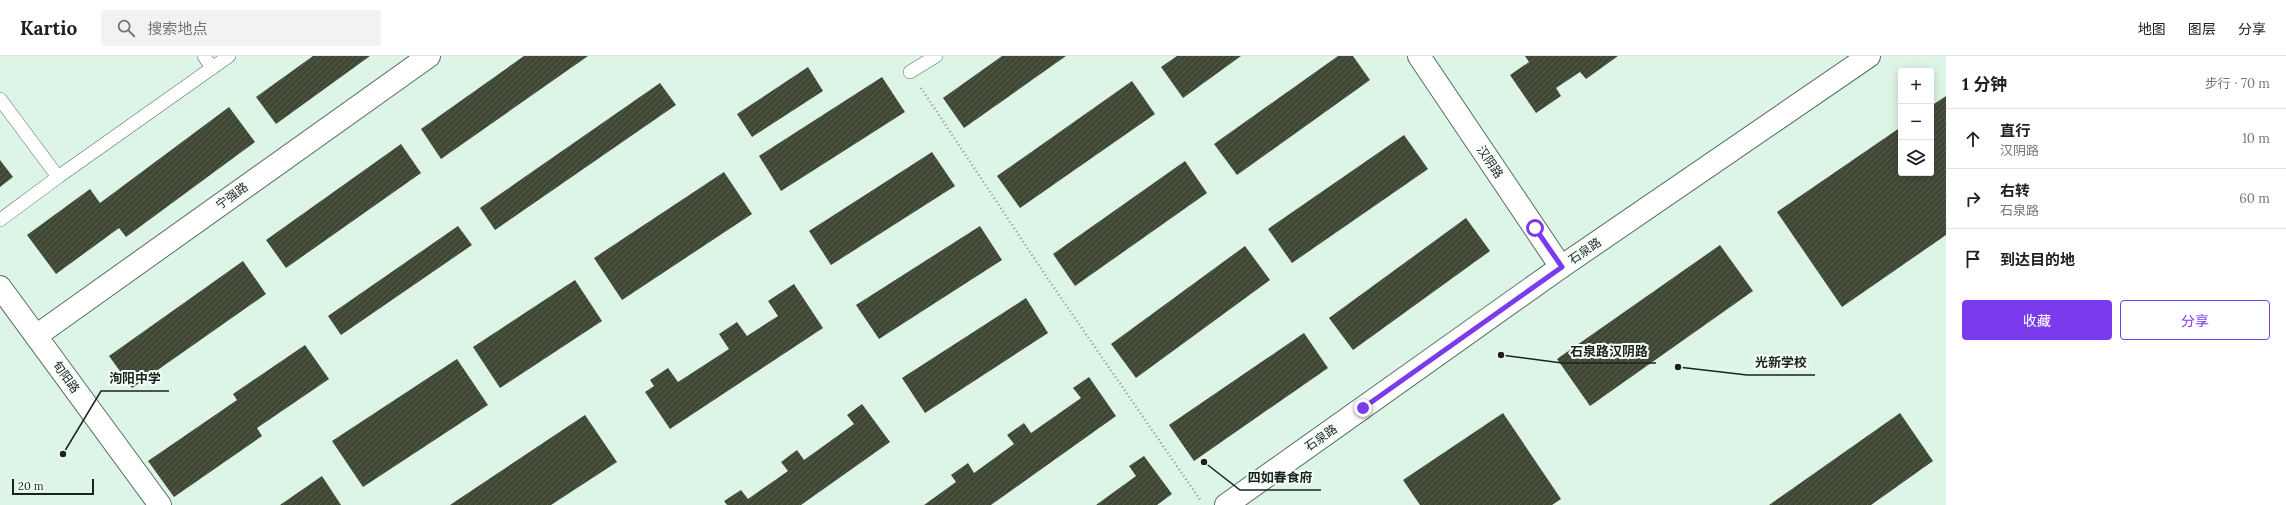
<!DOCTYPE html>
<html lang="zh">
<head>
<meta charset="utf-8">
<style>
  :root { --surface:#fff; --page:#f2f2f2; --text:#202124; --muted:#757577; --line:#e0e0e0; --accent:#7c3aed }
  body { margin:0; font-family:Lora,"Noto Sans SC",serif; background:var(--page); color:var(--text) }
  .controls { position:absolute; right:12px; top:12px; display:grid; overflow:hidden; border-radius:4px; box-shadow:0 2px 10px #0003 }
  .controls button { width:36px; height:36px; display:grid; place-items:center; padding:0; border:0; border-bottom:1px solid var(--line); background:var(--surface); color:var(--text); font:20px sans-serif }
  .scale { position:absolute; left:12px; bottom:10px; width:82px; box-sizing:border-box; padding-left:4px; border:2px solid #1a221d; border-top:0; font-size:11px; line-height:14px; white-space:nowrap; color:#1a221d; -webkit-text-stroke:3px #f5fef8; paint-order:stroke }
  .stop { position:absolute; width:12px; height:12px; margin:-9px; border:3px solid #7c3aed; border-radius:50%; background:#fff }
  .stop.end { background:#7c3aed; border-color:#fff; box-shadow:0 1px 4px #0008 }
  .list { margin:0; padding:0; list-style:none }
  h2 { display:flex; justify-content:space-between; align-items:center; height:52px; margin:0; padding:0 16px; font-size:17px }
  h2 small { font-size:13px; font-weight:400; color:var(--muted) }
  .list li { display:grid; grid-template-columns:26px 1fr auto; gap:12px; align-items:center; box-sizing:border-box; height:60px; padding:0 16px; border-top:1px solid var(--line) }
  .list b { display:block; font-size:15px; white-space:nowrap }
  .list p { margin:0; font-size:13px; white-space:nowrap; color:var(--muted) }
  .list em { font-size:13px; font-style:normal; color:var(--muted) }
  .actions { display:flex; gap:8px; padding:12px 16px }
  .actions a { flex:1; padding:9px 0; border:1px solid var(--accent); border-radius:4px; text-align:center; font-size:14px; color:var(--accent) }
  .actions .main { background:var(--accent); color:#fff }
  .icon { flex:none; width:22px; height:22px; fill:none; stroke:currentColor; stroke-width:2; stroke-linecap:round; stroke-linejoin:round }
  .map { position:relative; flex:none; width:1946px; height:449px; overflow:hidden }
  header { display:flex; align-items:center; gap:24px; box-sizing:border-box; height:56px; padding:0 20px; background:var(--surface); border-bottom:1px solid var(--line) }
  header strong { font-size:19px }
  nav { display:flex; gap:22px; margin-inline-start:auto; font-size:14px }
  .search { width:280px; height:36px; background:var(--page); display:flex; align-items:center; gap:10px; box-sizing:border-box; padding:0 14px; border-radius:4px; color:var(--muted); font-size:15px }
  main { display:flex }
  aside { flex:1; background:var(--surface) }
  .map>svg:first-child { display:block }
</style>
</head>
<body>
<header>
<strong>Kartio</strong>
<div class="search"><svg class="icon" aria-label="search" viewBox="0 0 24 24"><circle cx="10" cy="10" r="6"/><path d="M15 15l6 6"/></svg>搜索地点</div>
<nav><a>地图</a><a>图层</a><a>分享</a></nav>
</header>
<main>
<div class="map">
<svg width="1946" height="449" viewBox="0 0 1946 449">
  <defs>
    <pattern id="building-hatch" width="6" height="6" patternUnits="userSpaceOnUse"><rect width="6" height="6" fill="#404835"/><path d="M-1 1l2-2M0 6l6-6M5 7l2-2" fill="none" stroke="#585f50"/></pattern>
  </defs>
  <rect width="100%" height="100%" fill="#ddf5e6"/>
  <g fill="url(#building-hatch)">
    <polygon points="313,0 370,0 276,68 256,41"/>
    <polygon points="524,0 588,0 441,103 421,73"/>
    <polygon points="1002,0 1066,0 964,72 943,42"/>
    <polygon points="1177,0 1241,0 1183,42 1161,11"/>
    <polygon points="1338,0 1353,0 1370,24 1237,119 1214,88"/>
    <polygon points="1525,0 1618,0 1586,23 1580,16 1556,32 1561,40 1536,57 1510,19 1529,6"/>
    <polygon points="808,11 823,35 752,81 737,58"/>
    <polygon points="882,21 905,56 781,135 759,100"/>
    <polygon points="1132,25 1155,58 1020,152 997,120"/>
    <polygon points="660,27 676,49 495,174 480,152"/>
    <polygon points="1946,40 1946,179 1842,251 1777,156 1901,71 1901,117 1931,117 1931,50"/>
    <polygon points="229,51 255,86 126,181 119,172 56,218 27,179 90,133 100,147"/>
    <polygon points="1404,79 1428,113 1292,207 1268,173"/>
    <polygon points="401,88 421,117 286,212 266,184"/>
    <polygon points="932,96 955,130 831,209 809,175"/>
    <polygon points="0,104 13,121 0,131"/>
    <polygon points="1185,105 1207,137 1075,230 1053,198"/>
    <polygon points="724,116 752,158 622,244 594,202"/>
    <polygon points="1466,162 1490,195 1353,294 1329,262"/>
    <polygon points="458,170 472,189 341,279 328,260"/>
    <polygon points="980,170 1002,204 879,283 856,249"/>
    <polygon points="1720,189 1753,235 1590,350 1557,303"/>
    <polygon points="1245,190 1270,224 1136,322 1111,288"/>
    <polygon points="243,205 266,238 132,332 109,300"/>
    <polygon points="575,224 602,265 500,332 473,291"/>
    <polygon points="794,228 823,272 670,373 645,336 654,330 650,324 668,312 678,326 729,293 719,278 737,266 747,280 778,260 768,245"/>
    <polygon points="1026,242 1048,277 925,357 902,322"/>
    <polygon points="1304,277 1328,312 1194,405 1169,369"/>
    <polygon points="305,289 329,323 257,372 262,380 174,441 148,405 237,344 233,338"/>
    <polygon points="457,303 488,349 363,431 332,385"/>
    <polygon points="1089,321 1116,360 991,449 924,449 956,426 951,419 968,407 974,417 1014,388 1007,379 1024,367 1031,377 1081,342 1073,332"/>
    <polygon points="862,348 890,386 801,449 727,449 724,445 741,434 748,443 788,415 781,406 797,394 804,404 854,368 847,359"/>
    <polygon points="1503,357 1561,443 1552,449 1420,449 1403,424"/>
    <polygon points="1900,357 1933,405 1871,449 1769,449"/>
    <polygon points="585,359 617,406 551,449 450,449"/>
    <polygon points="1144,400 1172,438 1157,449 1096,449 1136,420 1129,410"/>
    <polygon points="322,420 341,449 280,449"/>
  </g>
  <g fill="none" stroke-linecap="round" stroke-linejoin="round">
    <defs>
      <g id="service">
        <polyline points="204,0 212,12"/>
        <polyline points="910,16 936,0"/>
        <polyline points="0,43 58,121"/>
        <polyline points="0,164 58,121 229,0"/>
      </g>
      <g id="minor">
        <polyline points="1419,0 1561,211"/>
        <polyline points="0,231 160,449"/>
        <polyline points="36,280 429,0"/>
      </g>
      <polyline id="tertiary" points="1226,449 1561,211 1869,0"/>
    </defs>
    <use href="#service" stroke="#586d61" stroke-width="14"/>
    <use href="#minor" stroke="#586d61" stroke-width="24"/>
    <use href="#tertiary" stroke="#586d61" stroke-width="24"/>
    <polyline stroke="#88998e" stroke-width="2.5" stroke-dasharray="1 3" stroke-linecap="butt" points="921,32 1050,226 1201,445"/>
    <use href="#service" stroke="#fff" stroke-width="13"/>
    <use href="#minor" stroke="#fff" stroke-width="22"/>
    <use href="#tertiary" stroke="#fff" stroke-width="22"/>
  </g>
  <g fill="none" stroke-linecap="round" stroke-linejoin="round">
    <polyline stroke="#7c3aed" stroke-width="5" points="1363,352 1562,211 1535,172"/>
  </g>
  <g text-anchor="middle" stroke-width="4" stroke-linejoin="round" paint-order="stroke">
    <g font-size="12" fill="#1a221d" stroke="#f5fef8">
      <text transform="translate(1490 106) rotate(56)" y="4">汉阴路</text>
      <text transform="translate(232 140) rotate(-36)" y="4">宁强路</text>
      <text transform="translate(1585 195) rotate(-34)" y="4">石泉路</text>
      <text transform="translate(66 321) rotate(54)" y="4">旬阳路</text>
      <text transform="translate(1321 382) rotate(-35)" y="4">石泉路</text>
    </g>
  </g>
  <path fill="none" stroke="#1a221d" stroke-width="1.5" d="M1501 299L1562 307H1656M1678 311L1747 319H1815M63 398L101 335H169M1204 406L1240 434H1321"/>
  <g fill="#1a221d" stroke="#f5fef8" stroke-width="1.5">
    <circle cx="1501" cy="299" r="4"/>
    <circle cx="1678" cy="311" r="4"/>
    <circle cx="63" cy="398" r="4"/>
    <circle cx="1204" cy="406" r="4"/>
  </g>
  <g font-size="13" text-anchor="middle" font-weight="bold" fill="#1a221d" stroke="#f5fef8" stroke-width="4" stroke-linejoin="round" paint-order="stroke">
    <text x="1609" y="300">石泉路汉阴路</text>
    <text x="1781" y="311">光新学校</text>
    <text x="135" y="327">洵阳中学</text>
    <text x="1280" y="426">四如春食府</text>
  </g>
</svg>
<div class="controls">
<button>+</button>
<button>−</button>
<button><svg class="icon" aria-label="layers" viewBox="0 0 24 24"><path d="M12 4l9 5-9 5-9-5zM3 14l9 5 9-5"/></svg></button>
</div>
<div class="scale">20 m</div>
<div class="stop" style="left:1535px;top:172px"></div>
<div class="stop end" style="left:1363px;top:352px"></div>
</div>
<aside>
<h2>1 分钟<small>步行 · 70 m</small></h2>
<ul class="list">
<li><svg class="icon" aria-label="ahead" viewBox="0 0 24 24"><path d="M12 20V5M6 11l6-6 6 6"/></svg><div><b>直行</b><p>汉阴路</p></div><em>10 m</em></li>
<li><svg class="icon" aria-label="right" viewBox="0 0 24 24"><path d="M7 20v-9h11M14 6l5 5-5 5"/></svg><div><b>右转</b><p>石泉路</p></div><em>60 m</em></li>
<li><svg class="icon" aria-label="arrive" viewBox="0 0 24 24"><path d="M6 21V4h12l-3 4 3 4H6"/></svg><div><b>到达目的地</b></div></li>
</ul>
<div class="actions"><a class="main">收藏</a><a>分享</a></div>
</aside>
</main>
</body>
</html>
